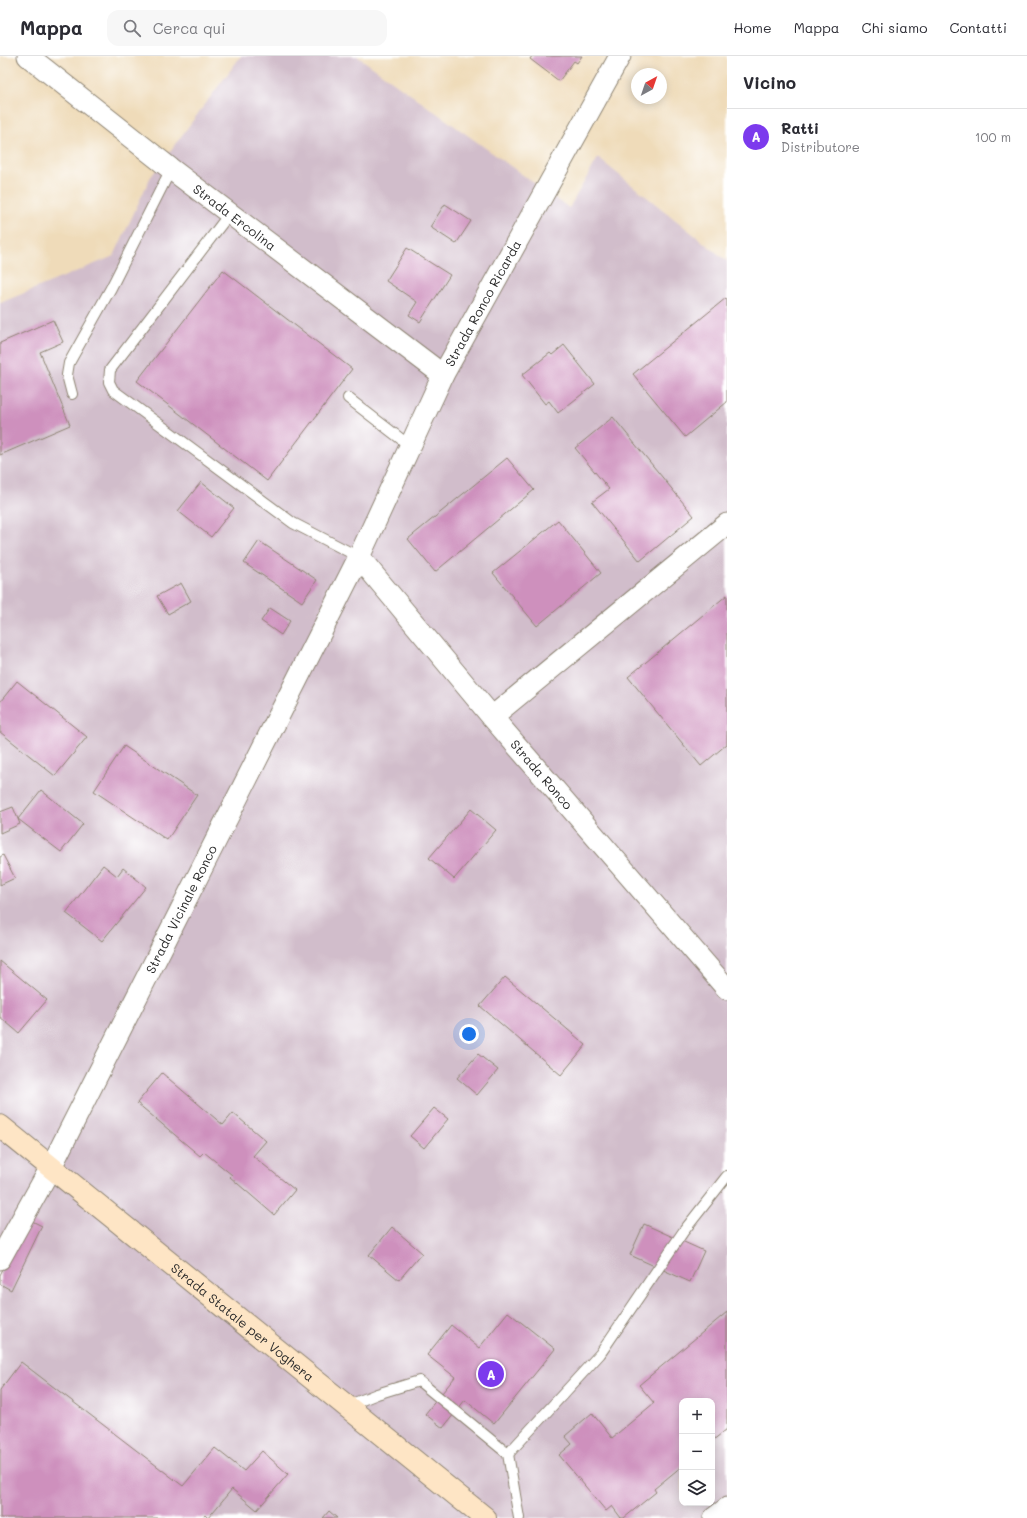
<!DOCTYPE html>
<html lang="it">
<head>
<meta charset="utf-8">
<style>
  :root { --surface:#fff; --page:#f7f7f7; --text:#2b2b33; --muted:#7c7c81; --line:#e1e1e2; --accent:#7c3aed }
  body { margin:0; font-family:Mali,sans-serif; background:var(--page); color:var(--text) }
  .controls { position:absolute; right:12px; bottom:12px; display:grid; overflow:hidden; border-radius:8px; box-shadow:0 2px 10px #0003 }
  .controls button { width:36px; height:36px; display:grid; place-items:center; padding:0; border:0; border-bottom:1px solid var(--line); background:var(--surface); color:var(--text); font:20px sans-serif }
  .compass { position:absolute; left:631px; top:12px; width:36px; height:36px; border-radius:50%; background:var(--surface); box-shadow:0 2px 10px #0003; rotate:40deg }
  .you { position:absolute; left:469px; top:978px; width:14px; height:14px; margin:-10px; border:3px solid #fff; border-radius:50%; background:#1a73e8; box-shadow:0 0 0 6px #1a73e833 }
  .badge { display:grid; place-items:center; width:26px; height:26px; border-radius:50%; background:var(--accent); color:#fff; font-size:13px; font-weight:700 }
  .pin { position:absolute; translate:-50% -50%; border:2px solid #fff; box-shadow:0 1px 4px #0006 }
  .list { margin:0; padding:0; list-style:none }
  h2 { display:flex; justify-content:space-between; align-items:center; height:52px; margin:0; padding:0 16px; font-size:17px }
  h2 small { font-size:13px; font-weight:400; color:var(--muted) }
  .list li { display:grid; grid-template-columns:26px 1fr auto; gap:12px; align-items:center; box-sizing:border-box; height:56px; padding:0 16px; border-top:1px solid var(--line) }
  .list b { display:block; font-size:15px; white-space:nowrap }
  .list p { margin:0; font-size:13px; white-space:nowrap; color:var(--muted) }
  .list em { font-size:13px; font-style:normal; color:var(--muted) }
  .icon { flex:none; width:22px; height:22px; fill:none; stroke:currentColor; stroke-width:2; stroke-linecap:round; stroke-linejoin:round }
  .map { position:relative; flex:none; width:727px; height:1462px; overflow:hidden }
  header { display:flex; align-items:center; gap:24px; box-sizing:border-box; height:56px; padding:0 20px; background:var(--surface); border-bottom:1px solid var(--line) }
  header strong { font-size:19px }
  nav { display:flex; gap:22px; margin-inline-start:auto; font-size:14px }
  .search { width:280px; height:36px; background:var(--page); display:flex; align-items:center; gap:10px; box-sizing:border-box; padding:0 14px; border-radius:12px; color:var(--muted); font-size:15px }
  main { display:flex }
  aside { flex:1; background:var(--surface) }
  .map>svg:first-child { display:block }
</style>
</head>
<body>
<header>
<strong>Mappa</strong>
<div class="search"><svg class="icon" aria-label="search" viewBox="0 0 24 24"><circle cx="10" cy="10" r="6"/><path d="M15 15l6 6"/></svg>Cerca qui</div>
<nav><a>Home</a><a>Mappa</a><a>Chi siamo</a><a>Contatti</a></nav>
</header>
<main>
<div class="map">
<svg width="727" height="1462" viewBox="0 0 727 1462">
  <rect width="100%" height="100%" fill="#fff"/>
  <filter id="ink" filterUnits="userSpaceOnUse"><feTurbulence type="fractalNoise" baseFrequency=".025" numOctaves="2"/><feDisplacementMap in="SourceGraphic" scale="8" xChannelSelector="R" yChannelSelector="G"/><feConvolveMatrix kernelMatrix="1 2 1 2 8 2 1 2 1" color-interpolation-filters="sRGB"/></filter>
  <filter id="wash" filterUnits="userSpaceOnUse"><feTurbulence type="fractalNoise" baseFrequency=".012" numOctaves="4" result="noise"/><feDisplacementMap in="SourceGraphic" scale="16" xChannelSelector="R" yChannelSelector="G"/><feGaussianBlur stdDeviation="0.9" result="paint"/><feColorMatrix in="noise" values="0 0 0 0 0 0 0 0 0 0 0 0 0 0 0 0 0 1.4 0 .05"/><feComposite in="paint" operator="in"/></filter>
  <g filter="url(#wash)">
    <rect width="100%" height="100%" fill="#efdbb9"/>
    <path fill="#d1bdcb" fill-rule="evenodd" d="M 241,0 L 357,0 L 569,152 L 598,102 L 727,205 L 727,1462 L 0,1462 L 0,247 L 114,200 L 150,122 ZM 682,1345 L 712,1345 L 712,1447 L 682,1447 Z"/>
    <g id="blocks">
      <g fill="#ce90bd">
        <polygon points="532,0 582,0 577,7 574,5 559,25 530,3"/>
        <polygon points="445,148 471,165 456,188 430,171"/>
        <polygon points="407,192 450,219 420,266 409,259 417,246 386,225"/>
        <polygon points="223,214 352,313 267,425 137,325"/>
        <polygon points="726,242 727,244 727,346 685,381 633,318"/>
        <polygon points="53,264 63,286 40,296 70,369 0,399 0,287"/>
        <polygon points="564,289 595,328 558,357 549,345 545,348 522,319 550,297 552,299"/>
        <polygon points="613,361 694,460 640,505 592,446 609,433 575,392"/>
        <polygon points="507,402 534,434 435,516 408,483"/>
        <polygon points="201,426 234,452 211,481 178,455"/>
        <polygon points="558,464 601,517 537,570 493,517"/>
        <polygon points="259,485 317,524 302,546 244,507"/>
        <polygon points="181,527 191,545 168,558 157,540"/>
        <polygon points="727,539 727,688 701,710 628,621"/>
        <polygon points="270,552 290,565 281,579 261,565"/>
        <polygon points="17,625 87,681 55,720 0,676 0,646"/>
        <polygon points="124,690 197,739 167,784 94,735"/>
        <polygon points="41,734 83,768 61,796 18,763"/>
        <polygon points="13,751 20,768 0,777 0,756"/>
        <polygon points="471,753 496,774 454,823 429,802"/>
        <polygon points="3,799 15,822 0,829 0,801"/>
        <polygon points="103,809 117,820 123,812 146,831 102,885 66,857"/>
        <polygon points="0,905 47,944 19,977 0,961"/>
        <polygon points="505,921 586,989 561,1019 480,950"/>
        <polygon points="478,998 498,1014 477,1039 457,1022"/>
        <polygon points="162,1017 223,1069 233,1057 266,1085 253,1100 295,1134 274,1159 230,1121 232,1119 204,1096 200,1100 137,1047"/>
        <polygon points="434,1052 448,1063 424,1092 410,1080"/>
        <polygon points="28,1163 42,1170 11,1234 0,1228 0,1219"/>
        <polygon points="644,1168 704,1195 690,1226 630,1199"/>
        <polygon points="392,1171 422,1197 399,1224 369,1199"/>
        <polygon points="508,1256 555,1293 494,1368 465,1344 443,1372 425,1358 455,1321 427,1299 451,1269 479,1292"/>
        <polygon points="727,1256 727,1373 712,1385 712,1345 682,1345 682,1410 654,1433 656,1436 624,1462 621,1462 612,1450 606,1455 559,1399 572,1388 565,1380 592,1357 612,1382 654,1347 639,1329"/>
        <polygon points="21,1306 183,1430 215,1392 244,1415 262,1395 288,1418 257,1454 232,1433 208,1462 205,1459 202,1462 0,1462 0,1334"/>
        <polygon points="329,1455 337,1462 323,1462"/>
      </g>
    </g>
  </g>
  <g filter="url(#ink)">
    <use href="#blocks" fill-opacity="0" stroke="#8d8372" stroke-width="1"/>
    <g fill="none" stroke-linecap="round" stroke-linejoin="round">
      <defs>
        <g id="lane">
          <polyline points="230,157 110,314 109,326 113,334 293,467 359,501"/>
          <polyline points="72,338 67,319 69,307 111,232 171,113"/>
          <polyline points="348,342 410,390"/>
          <polyline points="347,1350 377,1338 419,1325 508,1398 519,1462"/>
          <polyline points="508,1398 600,1298 683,1176 727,1120"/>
        </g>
        <g id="street">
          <path id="s1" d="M 28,0 L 171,113 L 443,319"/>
          <path id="s2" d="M 359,501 L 492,661 L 727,933"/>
          <polyline points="492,661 727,468"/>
          <path id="s3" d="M 0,1203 L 51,1111 L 359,501 L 443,319 L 620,0"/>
          <polyline points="714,1462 727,1452"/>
        </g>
        <g id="secondary">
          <path id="s4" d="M 0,1070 L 485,1462"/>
        </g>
      </defs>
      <use href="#lane" stroke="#8d8372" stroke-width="12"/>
      <use href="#street" stroke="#8d8372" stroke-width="23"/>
      <use href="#secondary" stroke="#8d8372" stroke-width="24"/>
      <use href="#lane" stroke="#fff" stroke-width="10"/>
      <use href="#street" stroke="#fff" stroke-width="21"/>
      <use href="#secondary" stroke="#fee5c5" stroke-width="22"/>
    </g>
  </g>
  <g text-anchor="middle" stroke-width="3" stroke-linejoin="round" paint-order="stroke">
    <g font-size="13" fill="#2b2b2b" stroke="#fff">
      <text dy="5" stroke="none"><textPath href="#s1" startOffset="262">Strada Ercolina</textPath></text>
      <text dy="5" stroke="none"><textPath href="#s3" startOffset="1071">Strada Ronco Ricarda</textPath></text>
      <text dy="5" stroke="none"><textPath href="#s2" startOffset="284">Strada Ronco</textPath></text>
      <text dy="5" stroke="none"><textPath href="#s3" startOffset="394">Strada Vicinale Ronco</textPath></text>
      <text dy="5" stroke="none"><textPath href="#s4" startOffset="312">Strada Statale per Voghera</textPath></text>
    </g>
  </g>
</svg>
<div class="controls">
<button>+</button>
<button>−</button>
<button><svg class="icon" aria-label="layers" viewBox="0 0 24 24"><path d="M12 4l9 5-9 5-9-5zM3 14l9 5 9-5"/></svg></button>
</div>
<svg class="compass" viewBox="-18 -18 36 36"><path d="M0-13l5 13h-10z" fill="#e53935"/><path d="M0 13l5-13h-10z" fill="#7c7c81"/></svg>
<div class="you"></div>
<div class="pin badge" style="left:491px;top:1318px">A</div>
</div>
<aside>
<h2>Vicino<small></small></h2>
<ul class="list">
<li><span class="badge">A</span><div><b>Ratti</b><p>Distributore</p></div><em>100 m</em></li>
</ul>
</aside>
</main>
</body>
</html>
